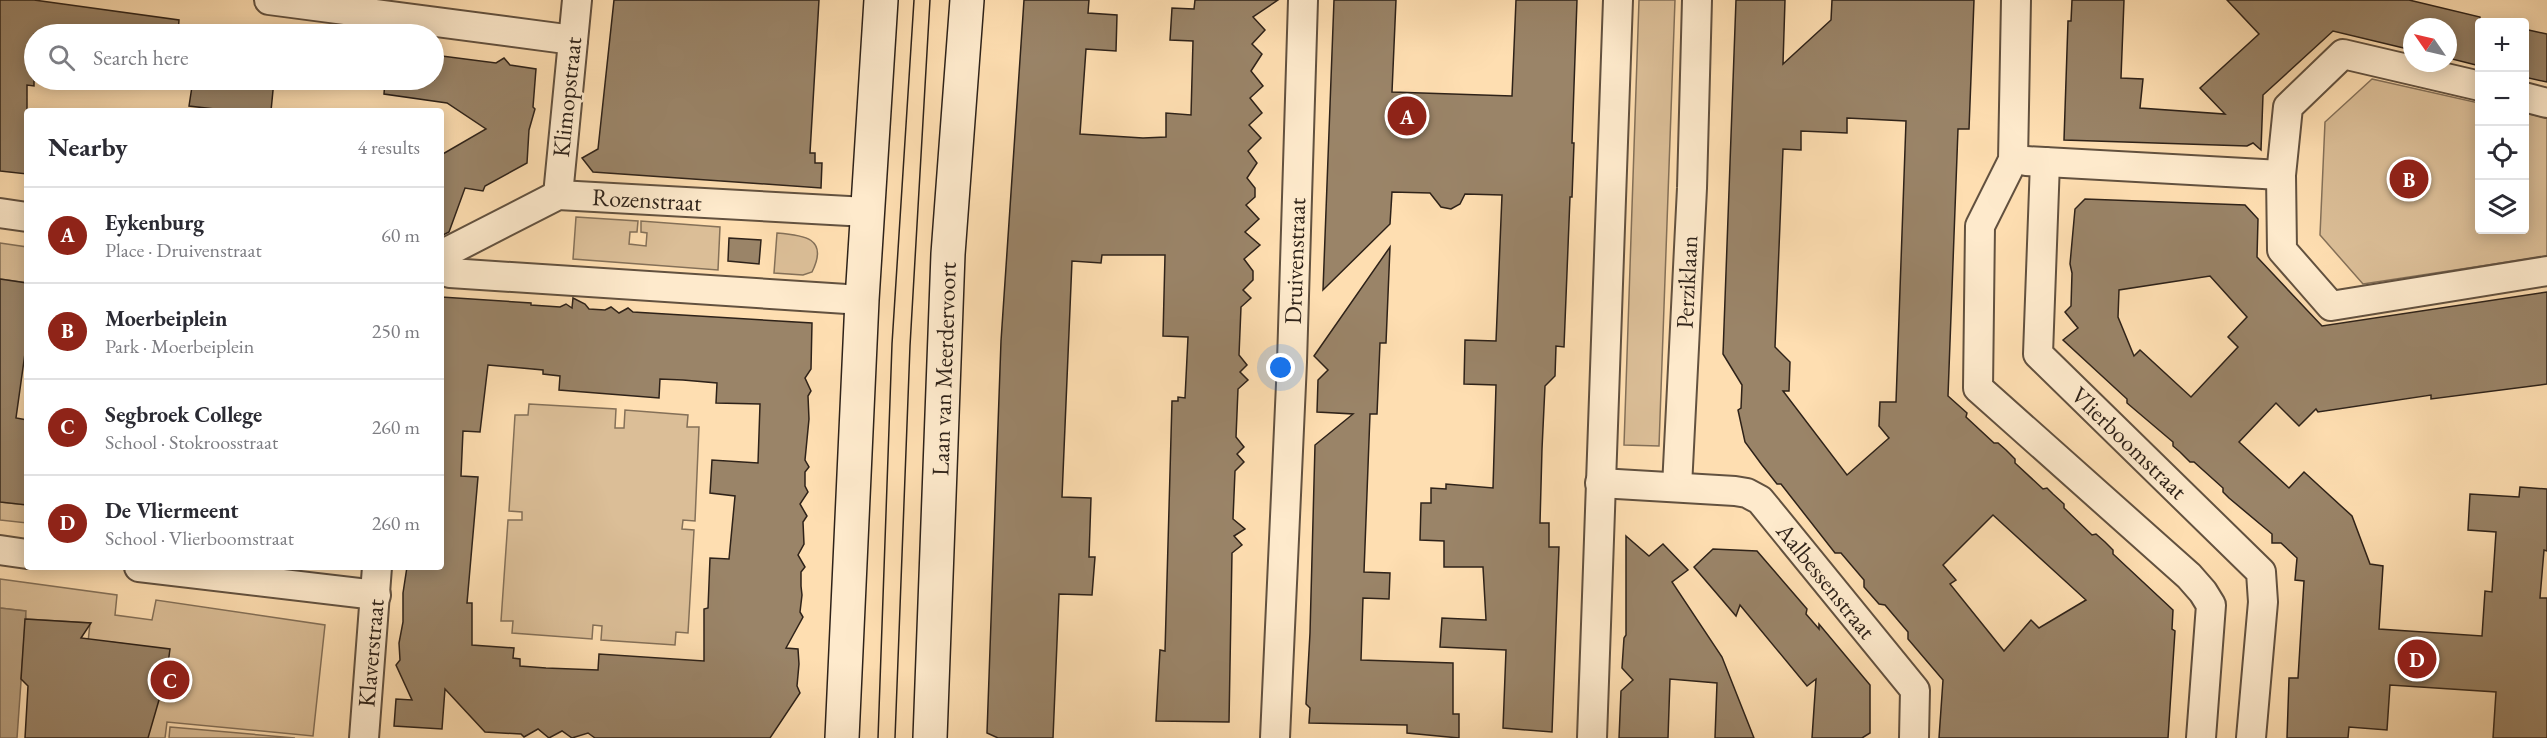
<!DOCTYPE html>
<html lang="en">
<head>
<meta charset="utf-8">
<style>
  :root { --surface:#fff; --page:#f2f2f3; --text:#2b2b33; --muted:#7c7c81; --line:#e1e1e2; --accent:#8f2418 }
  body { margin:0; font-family:"EB Garamond",serif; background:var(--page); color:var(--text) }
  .controls { position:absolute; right:18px; top:18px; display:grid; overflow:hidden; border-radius:6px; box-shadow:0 3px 15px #0003 }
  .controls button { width:54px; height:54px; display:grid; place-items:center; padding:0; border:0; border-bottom:2px solid var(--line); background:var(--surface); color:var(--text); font:30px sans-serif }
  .compass { position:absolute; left:2403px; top:18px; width:54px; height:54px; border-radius:50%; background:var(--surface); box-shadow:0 3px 15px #0003; rotate:304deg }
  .you { position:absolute; left:1281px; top:368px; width:21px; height:21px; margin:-15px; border:4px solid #fff; border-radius:50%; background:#1a73e8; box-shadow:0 0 0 9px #1a73e833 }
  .badge { display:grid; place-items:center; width:39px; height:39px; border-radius:50%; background:var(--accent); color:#fff; font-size:20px; font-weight:700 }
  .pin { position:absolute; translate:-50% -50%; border:3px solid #fff; box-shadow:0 2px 6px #0006 }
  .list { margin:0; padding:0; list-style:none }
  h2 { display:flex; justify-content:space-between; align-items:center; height:78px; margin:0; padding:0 24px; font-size:26px }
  h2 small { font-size:20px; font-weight:400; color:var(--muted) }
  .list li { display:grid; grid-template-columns:39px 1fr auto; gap:18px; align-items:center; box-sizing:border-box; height:96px; padding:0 24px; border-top:2px solid var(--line) }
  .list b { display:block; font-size:22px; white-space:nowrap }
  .list p { margin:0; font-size:20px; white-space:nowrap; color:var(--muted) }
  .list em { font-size:20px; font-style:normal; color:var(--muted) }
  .icon { flex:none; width:33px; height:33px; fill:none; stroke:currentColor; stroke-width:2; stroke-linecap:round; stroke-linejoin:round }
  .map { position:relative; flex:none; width:2547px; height:738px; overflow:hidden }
  .search { position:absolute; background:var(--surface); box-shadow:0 3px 15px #0003; left:24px; top:24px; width:420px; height:66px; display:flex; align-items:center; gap:15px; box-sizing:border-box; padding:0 21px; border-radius:33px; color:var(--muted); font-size:22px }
  .panel { position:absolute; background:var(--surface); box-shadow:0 3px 15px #0003; left:24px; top:108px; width:420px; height:462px; border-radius:6px }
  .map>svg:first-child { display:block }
</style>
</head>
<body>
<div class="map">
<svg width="2547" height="738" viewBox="0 0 2547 738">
  <rect width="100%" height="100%" fill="#fedeb1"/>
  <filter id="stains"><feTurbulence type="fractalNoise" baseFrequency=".00333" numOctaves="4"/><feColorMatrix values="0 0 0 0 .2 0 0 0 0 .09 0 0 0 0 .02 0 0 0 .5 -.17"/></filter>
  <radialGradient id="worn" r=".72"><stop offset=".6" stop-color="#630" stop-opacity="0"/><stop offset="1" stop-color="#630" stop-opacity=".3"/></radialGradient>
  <g fill="#dbbe97" stroke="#847058" stroke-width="1.5">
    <polygon points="1639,0 1675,0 1659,446 1624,445"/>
    <polygon points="2372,79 2479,103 2480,230 2524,230 2525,113 2547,118 2547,256 2363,284 2320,235 2325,122"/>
    <polygon points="576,217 638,221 637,232 630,232 629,244 646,246 647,233 641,232 641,221 720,227 718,270 573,259"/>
    <path d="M 777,233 C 804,235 829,238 812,272 L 803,275 L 774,273 Z"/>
    <polygon points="0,243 27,247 27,283 0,279"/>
    <polygon points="529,404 616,409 615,428 624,428 625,410 688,415 687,427 699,427 695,521 683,520 682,529 694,530 688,633 676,632 675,645 601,640 602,626 593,625 592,639 512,633 513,621 501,621 508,520 522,520 522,512 509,511 515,415 528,415"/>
    <polygon points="0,502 27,505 27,523 0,520"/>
    <polygon points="0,579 117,595 115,615 152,620 156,600 325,625 313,736 167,722 165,738 148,738 154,692 164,693 169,650 111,642 87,652 90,623 26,619 25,611 0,608"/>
    <polygon points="170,727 295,738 169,738"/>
  </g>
  <polygon fill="#b79e7d" stroke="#806c55" stroke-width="1.5" points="0,608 26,611 17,738 0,738"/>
  <g fill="#9a8468" stroke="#2e2219" stroke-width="1.5" fill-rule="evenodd">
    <polygon points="0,0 34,0 179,20 178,34 34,34 34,86 27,85 27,174 0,171"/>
    <polygon points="614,0 819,0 810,153 815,153 815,163 822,163 821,188 593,172 582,158 598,149"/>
    <polygon points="1024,0 1089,0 1088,13 1117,15 1116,51 1086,49 1080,134 1143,138 1166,137 1166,113 1191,115 1193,41 1170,40 1172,8 1194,9 1195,0 1278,0 1253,17 1265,30 1252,44 1262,54 1251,71 1263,86 1250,98 1262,113 1249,125 1261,138 1248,151 1257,163 1247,178 1255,188 1255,197 1246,205 1259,219 1245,232 1260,245 1244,259 1253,271 1253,280 1243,290 1251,298 1241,307 1239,355 1247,365 1240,372 1248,380 1238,389 1236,437 1244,447 1237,454 1244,462 1235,471 1233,519 1245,529 1234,536 1242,545 1232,553 1229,722 1156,721 1160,650 1165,651 1172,401 1178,401 1178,397 1185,398 1188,337 1163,336 1165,255 1102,255 1101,263 1072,261 1062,497 1091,498 1089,557 1095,557 1092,595 1059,594 1053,738 998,738 987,733 1001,341"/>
    <polygon points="1334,0 1396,0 1392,92 1512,96 1516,0 1577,0 1572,143 1574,143 1572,197 1570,197 1564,347 1556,346 1555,376 1545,386 1542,449 1540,523 1549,523 1549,547 1559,547 1552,732 1503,728 1506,650 1440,647 1442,618 1486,620 1483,567 1444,567 1444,541 1420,540 1421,503 1431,503 1431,488 1446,489 1446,484 1493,488 1496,385 1464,384 1465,340 1496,341 1502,195 1465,194 1460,204 1451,209 1441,207 1430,193 1392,192 1390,224 1323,290"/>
    <path d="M 1736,0 L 1785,0 L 1783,64 L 1831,20 L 1832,0 L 1974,0 L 1969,129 L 1958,129 L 1948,396 L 1967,413 L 1966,417 L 1994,443 L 1998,443 L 2006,450 L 2015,459 L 2015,463 L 2043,489 L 2047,488 L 2053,494 L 2064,504 L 2064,508 L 2092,535 L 2096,534 L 2105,542 L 2113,550 L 2113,554 L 2173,610 L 2172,629 L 2175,631 L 2168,738 L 1939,738 L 1943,680 L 1908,639 L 1908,632 L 1885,605 L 1879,604 L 1864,587 L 1864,580 L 1841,553 L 1835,553 L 1781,484 L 1777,484 L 1762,465 L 1745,442 L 1738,410 L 1741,408 L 1742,385 L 1723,354 ZM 1847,118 L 1906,121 L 1896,402 L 1880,402 L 1879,426 L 1889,438 L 1847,475 L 1783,391 L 1789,391 L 1790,362 L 1775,347 L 1783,149 L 1801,150 L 1801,131 L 1847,133 ZM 1993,515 L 2086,600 L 2039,628 L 2031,620 L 2004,651 L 1950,584 L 1956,580 L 1943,565 Z"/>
    <polygon points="2072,0 2124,0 2121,78 2143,79 2140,108 2225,114 2200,88 2259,34 2227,0 2409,0 2480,17 2480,66 2448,58 2448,27 2412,27 2412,50 2333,31 2263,95 2261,150 2253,143 2247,146 2064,140 2068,21 2071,21"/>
    <polygon points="2524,29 2547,34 2547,82 2524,77"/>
    <polygon points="434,55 496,63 504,58 510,65 536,69 533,107 535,109 529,130 527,163 485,186 483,191 465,188 449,232 441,236 441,155 486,129 447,103 384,94 385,80 434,80"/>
    <polygon points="193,80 274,80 271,111 232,111 189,106"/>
    <path d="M 2085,199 L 2245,205 L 2258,219 L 2257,257 L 2322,326 L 2547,292 L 2547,384 L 2431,399 L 2431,395 L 2318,412 L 2316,409 L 2299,426 L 2276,403 L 2239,442 L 2289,488 L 2304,472 L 2352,516 L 2370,564 L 2383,566 L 2379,629 L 2482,636 L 2485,591 L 2492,592 L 2496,532 L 2468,530 L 2470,494 L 2519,497 L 2520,487 L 2547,489 L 2547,551 L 2544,550 L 2540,598 L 2547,598 L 2547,738 L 2493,738 L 2496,692 L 2390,685 L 2387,730 L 2349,727 L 2348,738 L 2287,738 L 2289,678 L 2298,678 L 2304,581 L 2295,580 L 2297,558 L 2281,543 L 2272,543 L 2272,534 L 2229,498 L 2223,492 L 2223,488 L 2194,462 L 2190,462 L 2180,452 L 2173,446 L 2173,442 L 2127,403 L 2127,399 L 2063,340 L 2078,328 L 2065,312 L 2071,306 L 2072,273 L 2070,264 L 2075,209 ZM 2210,276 L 2247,317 L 2228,337 L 2238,347 L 2191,397 L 2140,350 L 2134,356 L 2118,317 L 2119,290 Z"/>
    <polygon points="729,238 761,240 759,264 728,261"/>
    <polygon points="1390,247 1386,343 1380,343 1377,414 1370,414 1364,572 1390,573 1389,599 1363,598 1361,660 1453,663 1453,714 1459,714 1459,738 1407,733 1407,725 1309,723 1310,708 1306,704 1310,633 1315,445 1353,414 1317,412 1318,380 1328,370 1314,356"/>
    <polygon points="0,279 27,283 27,339 16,418 27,420 27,505 0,502"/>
    <path d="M 441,297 L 531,303 L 531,305 L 560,307 L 566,304 L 572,308 L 573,298 L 585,304 L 589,309 L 605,310 L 611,307 L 619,313 L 628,308 L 633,312 L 812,323 L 811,369 L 805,378 L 811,391 L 808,396 L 809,419 L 805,460 L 809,467 L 805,472 L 805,486 L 808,492 L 800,504 L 807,516 L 803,522 L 804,544 L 798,555 L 805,567 L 801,572 L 801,586 L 802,595 L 800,612 L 803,617 L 786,648 L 798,649 L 799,664 L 797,686 L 800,693 L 770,738 L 595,738 L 588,733 L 572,738 L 562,731 L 549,738 L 538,729 L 524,737 L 521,734 L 485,732 L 445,689 L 442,729 L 394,726 L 396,699 L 412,700 L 396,665 L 400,660 L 399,643 L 403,622 L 403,593 L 407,567 L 441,567 ZM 488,365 L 543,370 L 543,374 L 560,376 L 559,390 L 659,398 L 660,379 L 683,380 L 717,383 L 716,403 L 760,404 L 758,463 L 712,460 L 710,493 L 735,496 L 729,559 L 710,558 L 708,608 L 704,609 L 704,661 L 599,654 L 598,670 L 546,668 L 520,666 L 520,659 L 513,658 L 514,648 L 472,645 L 472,603 L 467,603 L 478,477 L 461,476 L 463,431 L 480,432 Z"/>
    <polygon points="1626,536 1649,556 1663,544 1688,570 1672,582 1722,657 1754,738 1715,738 1717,683 1670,679 1668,738 1619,738 1621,691 1633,680 1622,668 1624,638 1626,635"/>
    <polygon points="1713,549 1757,551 1807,609 1806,614 1819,629 1819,624 1870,685 1870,733 1862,738 1812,738 1816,679 1807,686 1740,605 1736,616 1694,567"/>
    <polygon points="25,619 91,623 81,638 170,649 164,693 161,693 148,738 25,738 28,686 21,679"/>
  </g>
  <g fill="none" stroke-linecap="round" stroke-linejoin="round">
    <defs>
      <g id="street">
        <polyline points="269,0 573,40"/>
        <polyline points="2016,0 2013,160 1980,226 1978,388 2189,576 2203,592 2211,605 2201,738"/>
        <polyline points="2480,86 2343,54 2288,107 2281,175 2282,250 2331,306 2547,271"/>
        <polyline points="2524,97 2547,103"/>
        <polyline points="2026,161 2281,175"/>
        <polyline points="2045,162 2038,354 2261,572 2263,602 2251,738"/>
        <polyline points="558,195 577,0"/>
        <polyline points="0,213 27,217"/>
        <polyline points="441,255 558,195 867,212"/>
        <polyline points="441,270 450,273 862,300"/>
        <polyline points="1600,483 1735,491 1747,493 1760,500 1915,690 1914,738"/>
        <polyline points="1677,487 1692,188 1697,0"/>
        <polyline points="0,550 27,554"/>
        <polyline points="139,567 376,595"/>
        <polyline points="364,738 377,567"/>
        <polyline points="1275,738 1292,362 1303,0"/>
        <polyline points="1592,738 1618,0"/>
      </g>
      <g id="secondary">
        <polyline points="842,738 862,300 881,0"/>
        <polyline points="930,738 948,254 967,0"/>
      </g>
    </defs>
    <use href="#street" stroke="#62513f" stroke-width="32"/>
    <use href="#secondary" stroke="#2e2219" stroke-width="36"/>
    <use href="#street" stroke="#feeacc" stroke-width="28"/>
    <use href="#secondary" stroke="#feeacc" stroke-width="33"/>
    <g stroke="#2e2219" stroke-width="1.5">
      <polyline points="878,738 892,344 914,0"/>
      <polyline points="895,738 910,346 930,0"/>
    </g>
  </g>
  <g text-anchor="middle" stroke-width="5" stroke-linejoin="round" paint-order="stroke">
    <g font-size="24" fill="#2e2219" stroke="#feeacc">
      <text transform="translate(567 97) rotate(-84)" y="8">Klimopstraat</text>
      <text transform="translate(647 200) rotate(3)" y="8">Rozenstraat</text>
      <text transform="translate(1295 261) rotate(-88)" y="8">Druivenstraat</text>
      <text transform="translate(1687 282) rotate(-87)" y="8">Perziklaan</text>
      <text transform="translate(944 369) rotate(-88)" y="8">Laan van Meerdervoort</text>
      <text transform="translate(2129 443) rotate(44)" y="8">Vlierboomstraat</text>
      <text transform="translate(1826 581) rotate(51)" y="8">Aalbessenstraat</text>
      <text transform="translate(371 653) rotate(-85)" y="8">Klaverstraat</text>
    </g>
  </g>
  <rect width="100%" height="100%" filter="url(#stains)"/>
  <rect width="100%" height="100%" fill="url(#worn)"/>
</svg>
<div class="controls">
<button>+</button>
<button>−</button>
<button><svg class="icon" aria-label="locate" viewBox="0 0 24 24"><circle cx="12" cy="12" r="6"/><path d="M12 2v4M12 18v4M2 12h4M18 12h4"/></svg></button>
<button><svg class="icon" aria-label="layers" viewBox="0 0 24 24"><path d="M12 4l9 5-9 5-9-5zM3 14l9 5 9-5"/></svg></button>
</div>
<svg class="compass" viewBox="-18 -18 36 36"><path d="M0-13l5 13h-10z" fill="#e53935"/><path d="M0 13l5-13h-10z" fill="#7c7c81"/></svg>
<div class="you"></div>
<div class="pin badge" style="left:1407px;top:116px">A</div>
<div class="pin badge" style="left:2409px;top:179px">B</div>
<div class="pin badge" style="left:170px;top:680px">C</div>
<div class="pin badge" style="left:2417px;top:659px">D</div>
<div class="search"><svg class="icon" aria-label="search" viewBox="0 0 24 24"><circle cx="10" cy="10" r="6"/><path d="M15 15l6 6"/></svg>Search here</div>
<section class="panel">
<h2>Nearby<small>4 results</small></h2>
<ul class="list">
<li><span class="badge">A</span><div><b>Eykenburg</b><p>Place · Druivenstraat</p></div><em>60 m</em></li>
<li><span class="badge">B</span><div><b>Moerbeiplein</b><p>Park · Moerbeiplein</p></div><em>250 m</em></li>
<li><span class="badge">C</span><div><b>Segbroek College</b><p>School · Stokroosstraat</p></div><em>260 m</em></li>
<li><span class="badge">D</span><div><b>De Vliermeent</b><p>School · Vlierboomstraat</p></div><em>260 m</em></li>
</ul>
</section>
</div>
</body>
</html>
